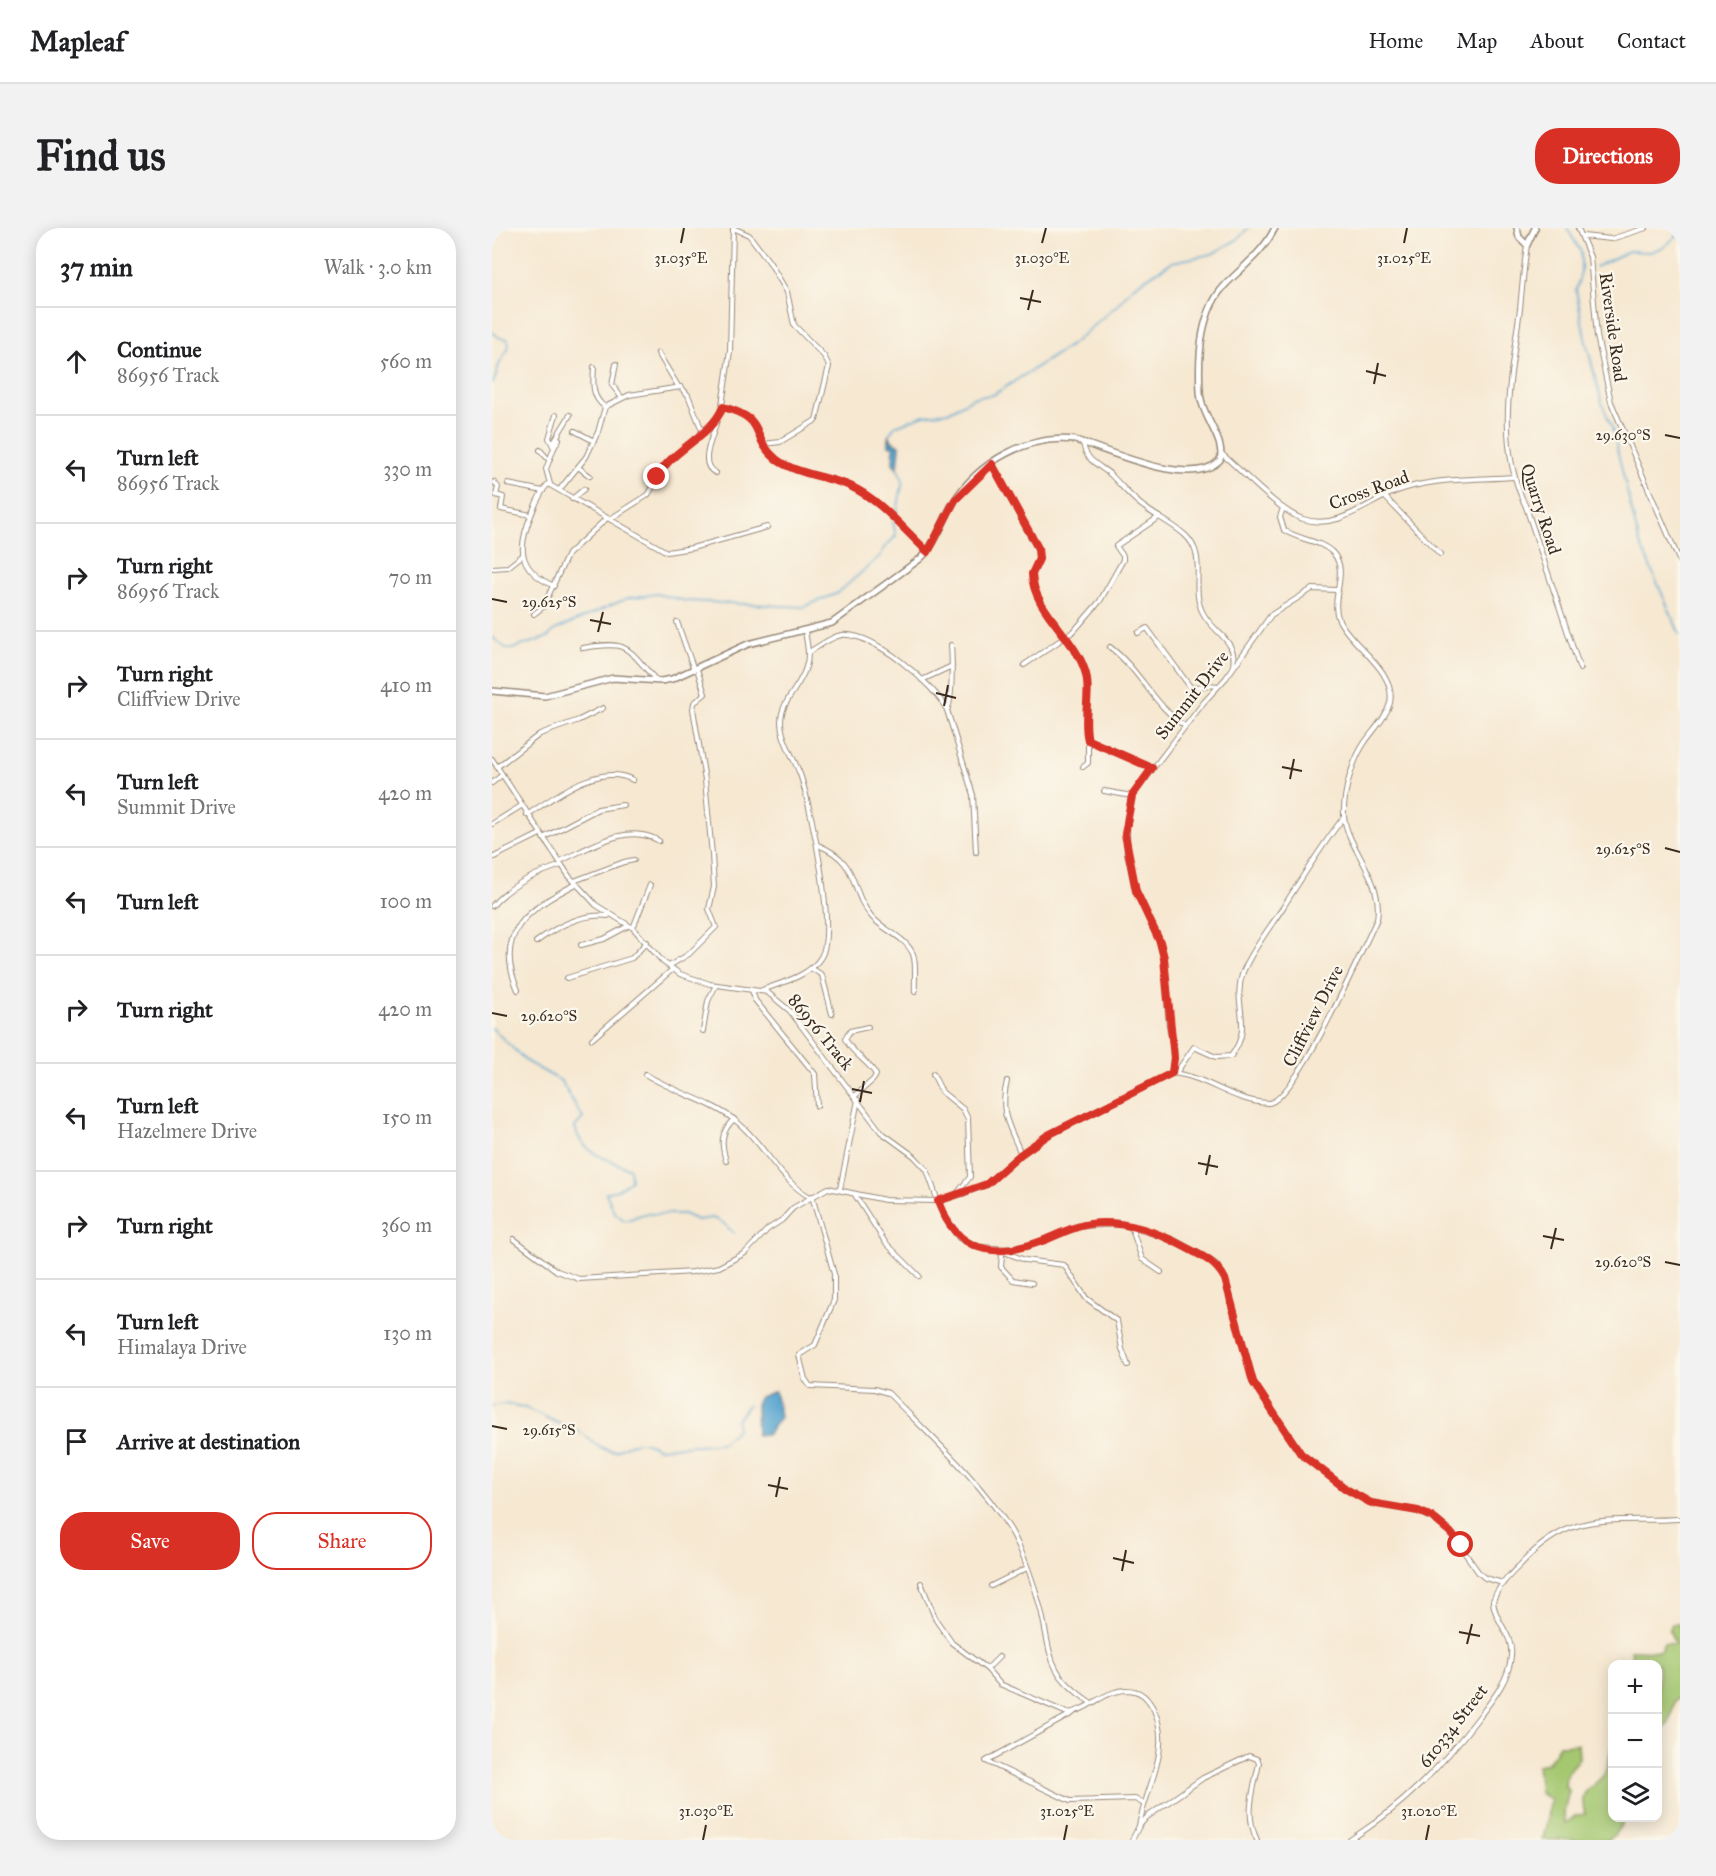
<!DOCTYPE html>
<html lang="en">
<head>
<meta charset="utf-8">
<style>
  :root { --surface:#fff; --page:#f2f2f2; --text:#202124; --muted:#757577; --line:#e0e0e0; --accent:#d93025 }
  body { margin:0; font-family:"IM FELL Great Primer",serif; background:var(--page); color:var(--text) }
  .controls { position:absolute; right:18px; bottom:18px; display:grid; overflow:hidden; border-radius:12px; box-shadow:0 3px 15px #0003 }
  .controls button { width:54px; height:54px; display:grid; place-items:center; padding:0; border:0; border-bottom:2px solid var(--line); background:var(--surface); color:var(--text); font:30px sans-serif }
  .stop { position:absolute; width:18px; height:18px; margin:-14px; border:4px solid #d93025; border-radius:50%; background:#fff }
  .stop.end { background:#d93025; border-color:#fff; box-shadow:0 2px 6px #0008 }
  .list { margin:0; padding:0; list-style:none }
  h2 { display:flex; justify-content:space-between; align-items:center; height:78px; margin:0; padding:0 24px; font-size:26px }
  h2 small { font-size:20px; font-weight:400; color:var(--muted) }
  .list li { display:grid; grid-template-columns:39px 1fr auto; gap:18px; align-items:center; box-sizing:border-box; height:108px; padding:0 24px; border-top:2px solid var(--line) }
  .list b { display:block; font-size:22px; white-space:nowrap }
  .list p { margin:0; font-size:20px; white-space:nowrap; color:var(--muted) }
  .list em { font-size:20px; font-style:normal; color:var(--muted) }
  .actions { display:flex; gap:12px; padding:18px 24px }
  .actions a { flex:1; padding:14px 0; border:2px solid var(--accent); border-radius:24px; text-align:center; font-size:21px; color:var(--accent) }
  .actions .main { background:var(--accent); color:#fff }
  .icon { flex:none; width:33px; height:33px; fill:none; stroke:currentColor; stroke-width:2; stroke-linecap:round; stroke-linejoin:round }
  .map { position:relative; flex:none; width:1188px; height:1612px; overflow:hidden; border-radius:24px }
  header { display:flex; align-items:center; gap:36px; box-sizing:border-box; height:84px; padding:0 30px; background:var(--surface); border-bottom:2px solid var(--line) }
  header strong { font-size:28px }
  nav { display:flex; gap:33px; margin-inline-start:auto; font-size:21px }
  .intro { display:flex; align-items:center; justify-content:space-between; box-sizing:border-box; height:144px; padding:0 36px }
  h1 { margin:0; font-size:42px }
  .button { padding:15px 27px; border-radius:24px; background:var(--accent); color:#fff; font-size:21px; font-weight:700 }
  main { display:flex; gap:36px; padding:0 36px }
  aside { flex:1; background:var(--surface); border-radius:24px; box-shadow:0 3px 15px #0003 }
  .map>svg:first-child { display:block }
</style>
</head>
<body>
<header>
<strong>Mapleaf</strong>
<nav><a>Home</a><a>Map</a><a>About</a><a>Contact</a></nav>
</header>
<div class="intro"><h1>Find us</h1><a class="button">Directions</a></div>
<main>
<aside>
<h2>37 min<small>Walk · 3.0 km</small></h2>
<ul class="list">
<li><svg class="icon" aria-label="ahead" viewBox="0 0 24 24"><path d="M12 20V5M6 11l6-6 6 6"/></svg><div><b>Continue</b><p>86956 Track</p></div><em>560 m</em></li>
<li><svg class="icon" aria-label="left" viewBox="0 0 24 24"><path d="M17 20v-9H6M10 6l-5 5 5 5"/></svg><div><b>Turn left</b><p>86956 Track</p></div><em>330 m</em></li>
<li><svg class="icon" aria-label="right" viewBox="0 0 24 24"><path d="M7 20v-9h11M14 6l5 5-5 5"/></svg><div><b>Turn right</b><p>86956 Track</p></div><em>70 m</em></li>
<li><svg class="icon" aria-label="right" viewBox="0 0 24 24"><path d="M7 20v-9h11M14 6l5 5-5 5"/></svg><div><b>Turn right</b><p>Cliffview Drive</p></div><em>410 m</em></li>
<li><svg class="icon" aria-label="left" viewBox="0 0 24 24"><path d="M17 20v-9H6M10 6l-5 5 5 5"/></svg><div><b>Turn left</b><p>Summit Drive</p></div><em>420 m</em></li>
<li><svg class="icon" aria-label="left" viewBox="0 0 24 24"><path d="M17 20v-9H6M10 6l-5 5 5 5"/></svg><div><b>Turn left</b></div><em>100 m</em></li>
<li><svg class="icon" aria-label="right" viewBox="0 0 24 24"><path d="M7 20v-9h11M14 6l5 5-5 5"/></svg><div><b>Turn right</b></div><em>420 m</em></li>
<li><svg class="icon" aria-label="left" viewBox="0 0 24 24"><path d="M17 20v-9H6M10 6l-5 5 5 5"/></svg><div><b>Turn left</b><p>Hazelmere Drive</p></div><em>150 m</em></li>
<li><svg class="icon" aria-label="right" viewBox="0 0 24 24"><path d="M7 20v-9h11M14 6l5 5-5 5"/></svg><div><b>Turn right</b></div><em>360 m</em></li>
<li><svg class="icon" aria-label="left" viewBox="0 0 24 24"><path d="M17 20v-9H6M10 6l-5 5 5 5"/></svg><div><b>Turn left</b><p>Himalaya Drive</p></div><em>130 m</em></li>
<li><svg class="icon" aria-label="arrive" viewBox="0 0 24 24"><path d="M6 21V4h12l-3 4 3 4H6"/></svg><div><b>Arrive at destination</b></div></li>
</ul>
<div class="actions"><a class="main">Save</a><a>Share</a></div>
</aside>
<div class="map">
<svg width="1188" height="1612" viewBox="0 0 1188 1612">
  <rect width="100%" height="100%" fill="#fbf7ec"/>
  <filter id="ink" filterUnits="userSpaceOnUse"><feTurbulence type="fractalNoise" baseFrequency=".0167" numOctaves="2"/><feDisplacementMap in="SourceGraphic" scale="12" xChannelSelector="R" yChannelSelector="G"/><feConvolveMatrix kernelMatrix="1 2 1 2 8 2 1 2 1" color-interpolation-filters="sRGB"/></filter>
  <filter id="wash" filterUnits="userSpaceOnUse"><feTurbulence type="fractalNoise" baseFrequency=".008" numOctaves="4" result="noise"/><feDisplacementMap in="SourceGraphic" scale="24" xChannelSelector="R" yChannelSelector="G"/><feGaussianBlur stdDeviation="1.35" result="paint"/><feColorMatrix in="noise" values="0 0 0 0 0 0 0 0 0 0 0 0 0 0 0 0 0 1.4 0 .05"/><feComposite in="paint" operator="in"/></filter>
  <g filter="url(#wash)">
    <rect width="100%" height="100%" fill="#f6e8d1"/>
    <g fill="#a4c770" stroke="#707847" stroke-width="1.5">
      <polygon points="1180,1396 1188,1396 1188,1468 1183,1473 1177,1495 1166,1508 1166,1436 1141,1436 1139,1422 1168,1423 1172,1415 1183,1416 1177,1402"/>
      <path d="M 1086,1516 L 1087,1530 L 1074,1547 L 1073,1559 L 1077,1562 L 1072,1584 L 1073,1596 L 1083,1588 L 1093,1586 C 1086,1560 1097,1564 1111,1548 C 1116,1541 1118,1525 1120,1516 L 1120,1590 L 1134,1590 L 1123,1606 L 1116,1612 L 1050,1612 C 1056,1599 1054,1586 1059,1572 L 1048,1565 L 1045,1537 L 1056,1535 L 1067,1517 Z"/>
    </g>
    <g fill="#56a4cf" stroke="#486776" stroke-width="1.5">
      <polygon points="397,206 400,213 408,218 406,241 401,235 402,219 397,217"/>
      <polygon points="283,1163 288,1189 275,1207 265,1207 264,1176 268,1169"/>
    </g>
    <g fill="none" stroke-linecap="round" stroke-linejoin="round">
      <g stroke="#56a4cf" stroke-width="1.5">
        <polyline points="1075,0 1089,24 1089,44 1084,62 1093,110 1110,175 1120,200 1147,313 1188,407"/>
        <polyline points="1103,39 1137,23 1158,24 1172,19 1188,5"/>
        <path d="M 0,104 L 8,110 L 16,111 C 19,122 13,124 9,133 C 4,140 6,148 0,156"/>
        <polyline points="397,207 403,198 432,187 456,184 483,169 501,167 579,117 625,77 642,58 680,34 720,26 746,11 756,0"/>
        <polyline points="404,289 411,252 405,240"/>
        <polyline points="0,409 15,421 20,421 56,409 63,402 136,370 165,366 194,373 311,379 346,365 389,327 392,320 404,308 401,293"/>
        <path d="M 0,800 L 35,834 L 69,853 L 91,890 L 83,899 C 88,925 117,932 138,941 L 139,952 L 125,962 L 114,965 L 122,984 L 133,993 L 151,986 L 192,986 L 205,992 L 220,990 L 230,994 L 242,1005"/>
        <path d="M 0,1178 C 25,1171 48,1187 70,1197 C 76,1199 83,1200 88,1204 C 100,1212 108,1223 124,1223 C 140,1214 149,1210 166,1220 L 230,1215 L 245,1201 L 245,1192 L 256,1177"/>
      </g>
    </g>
  </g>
  <g filter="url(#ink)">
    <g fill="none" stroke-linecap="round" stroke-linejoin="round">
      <defs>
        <g id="minor">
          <polyline points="241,0 257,7 278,35 295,64 302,97 332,128 337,138 324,192 288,214 272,216"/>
          <polyline points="1086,0 1098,29 1105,108 1119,174 1188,334"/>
          <polyline points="1091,8 1119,11 1154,0"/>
          <path d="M 1035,17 C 1032,38 1030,60 1028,81 C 1019,148 1003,215 1034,279 L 1088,441"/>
          <polyline points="166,125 186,158"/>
          <polyline points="124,136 120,157 130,170"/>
          <path d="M 102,139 C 101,155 99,169 113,179"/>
          <path d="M 231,179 C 278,192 256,208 284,231 C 301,245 337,249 358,258 C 389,273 411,301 436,324"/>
          <polyline points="83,203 102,213"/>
          <path d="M 591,214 C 593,233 606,236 619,247 C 630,258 639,270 652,279 C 665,289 681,296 693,307 C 717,329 697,360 711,385 C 721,405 746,412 741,438"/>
          <polyline points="61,215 78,187"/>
          <polyline points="62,220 67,211"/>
          <polyline points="48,222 57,232"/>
          <path d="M 730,226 C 750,243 788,284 811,291 C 844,302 872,277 900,265 C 936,249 984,252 1022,249"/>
          <path d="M 500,236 L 545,320 L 547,331 L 540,346 C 541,382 582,408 593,442 C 600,464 590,490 596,512 L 660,540"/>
          <polyline points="86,239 98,248"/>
          <path d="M 224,245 C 204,236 223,207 225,191"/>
          <polyline points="2,254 6,259 4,267 11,269 9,281 39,287"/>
          <polyline points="16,256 51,263"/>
          <polyline points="58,256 54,241 62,220 57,210 64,187"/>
          <polyline points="68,261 94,229 106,204 113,179 137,167 189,159 196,167 211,205"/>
          <polyline points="893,269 948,326"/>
          <polyline points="80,271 92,261"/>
          <polyline points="118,291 156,267 177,233 219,197 229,184 238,123 241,0"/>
          <polyline points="0,340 16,339 31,327"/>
          <path d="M 62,358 C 24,341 26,318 40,285 C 44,275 49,263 56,256 L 175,324 L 200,320 L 275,299"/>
          <polyline points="42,386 51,379 76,326 114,291"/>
          <polyline points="185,394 202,442"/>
          <polyline points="646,405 655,400 699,460 717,457 726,458"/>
          <path d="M 618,419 C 648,442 662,478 693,498"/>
          <path d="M 91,420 C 137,412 134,419 164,452"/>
          <path d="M 316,424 C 328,419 337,409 350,407 C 381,404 442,456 455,482 L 481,567 L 484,624"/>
          <polyline points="532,437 582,403 608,373 631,332 631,328 624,318 667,289"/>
          <polyline points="430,452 460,438"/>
          <path d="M 455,482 C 461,473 460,430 459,417"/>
          <polyline points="0,531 77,648 104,677 141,700 171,734 188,746 218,756 275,764 298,783 389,904 422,928 435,942 450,985 467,1010 487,1019 517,1021 540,1017 588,998 629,996 682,1012 724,1036 733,1051 761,1154 809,1226 854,1261 879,1275 926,1283 947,1294 958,1304 987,1345 993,1350 1011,1355"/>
          <polyline points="5,539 48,506 87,492 111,480"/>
          <polyline points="591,539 596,535 596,512"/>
          <polyline points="0,555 10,547"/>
          <polyline points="612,563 640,568"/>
          <path d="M 35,587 C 63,569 106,534 141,552"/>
          <polyline points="0,596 29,578"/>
          <polyline points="51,610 106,581 131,577"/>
          <path d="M 326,617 C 370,635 356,662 380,689 C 392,703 413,708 421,726 C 425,737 422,752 423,764"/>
          <polyline points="0,630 48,606"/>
          <path d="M 68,633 C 98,620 135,594 167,613"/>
          <polyline points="82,653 132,634 142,632"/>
          <path d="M 0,678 C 18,657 44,645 70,637"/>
          <polyline points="141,700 158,657"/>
          <path d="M 44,714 C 64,699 90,685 116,688"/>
          <polyline points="89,717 112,711 136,698"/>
          <polyline points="177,738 197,726 224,699 217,681 222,659 220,627 213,552 201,481 202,475 213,466 205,441"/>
          <polyline points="319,740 330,747 340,786"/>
          <polyline points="75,750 140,730 155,714"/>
          <path d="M 26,762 C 0,704 38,680 84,656"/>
          <polyline points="260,762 263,772 323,846 325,878"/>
          <path d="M 270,762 C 289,755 318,748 329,729 C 345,703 319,580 309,549 C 303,531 289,512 289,493 C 289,473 309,458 314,439 C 318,427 315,416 313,403"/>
          <polyline points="211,803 216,773 224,757"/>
          <polyline points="100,811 181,741"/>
          <polyline points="680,845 682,822 677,797 672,730 668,714 644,663 635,624 635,590 640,568 712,474 734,450 779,387 820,361 845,362"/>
          <path d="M 684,845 L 702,819 L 724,829 L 739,828 C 763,797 739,777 751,744 C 760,722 777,701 790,681 C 810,650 829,618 852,589"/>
          <path d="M 153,846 C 181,864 219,873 244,893 C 272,915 286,951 318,969"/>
          <polyline points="441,846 450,864 471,881 476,891 478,949 463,968"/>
          <path d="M 515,853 C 507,886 517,897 529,926"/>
          <path d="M 363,868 L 381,852 L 384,847 C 378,834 361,827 353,811 L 358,803 L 376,799"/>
          <path d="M 234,933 C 229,916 228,904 242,891"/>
          <polyline points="348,961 366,872"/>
          <polyline points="363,967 393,1014 427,1048"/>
          <path d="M 320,968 L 342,1046 L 342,1072 L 323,1117 L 307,1127 L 313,1151 L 318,1158 L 382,1161 L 396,1165 C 438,1208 486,1250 518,1301 C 531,1323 543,1358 549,1382 C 560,1429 554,1444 598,1474"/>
          <polyline points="639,998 650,1031 669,1044"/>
          <path d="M 22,1011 L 65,1043 L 87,1051 L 201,1044 L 227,1039 L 253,1025 L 276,1001 L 290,992 L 301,980 L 336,960 L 393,972 L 446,973 L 473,965 L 495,956 L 529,926 L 556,907 L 680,845 C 714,848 741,874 776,875 C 803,875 871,720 885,691 C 892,650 855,621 852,588 C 851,565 860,533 873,514 C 882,501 894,490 898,475 C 905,442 859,418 847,392 C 837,371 858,344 841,325 C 829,312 806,312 792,302 L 788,289 L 791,280"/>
          <polyline points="540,1055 521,1052 509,1039 510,1027 504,1021 533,1032 572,1037 594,1070 625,1093 630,1121 636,1137"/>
          <polyline points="429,1355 444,1392 460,1415 495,1441"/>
          <polyline points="499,1358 535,1340"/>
          <path d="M 507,1429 L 495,1441 L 508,1456 L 575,1485 C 594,1484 611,1463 634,1462 C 649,1462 656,1470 662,1482 C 680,1523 654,1558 647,1598"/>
          <polyline points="581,1485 494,1533 578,1573 643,1571 652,1576"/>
          <path d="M 640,1612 L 647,1598 L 655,1589 L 711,1550 L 757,1528 L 765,1531 L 767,1535 C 762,1562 752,1585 765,1612"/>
          <path d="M 858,1612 C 912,1577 948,1540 987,1489 C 1001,1471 1017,1452 1019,1428 C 1022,1407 1002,1393 1001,1373 C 1006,1358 1018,1347 1029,1336 C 1080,1280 1120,1295 1188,1291"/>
        </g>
        <g id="tertiary">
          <polyline points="1025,0 1027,9 1035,17 1043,0"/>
          <path d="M 0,463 L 53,468 L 121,450 L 169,453 L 180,451 L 256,416 L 340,395 L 428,331 C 445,315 450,294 461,275 C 486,234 536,206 583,212 C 617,222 699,262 728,232 C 734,212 709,189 708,163 C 706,127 708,82 735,55 C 753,37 771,24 783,0"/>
        </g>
      </defs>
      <use href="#minor" stroke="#988978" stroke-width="6"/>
      <use href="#tertiary" stroke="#988978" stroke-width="8"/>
      <use href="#minor" stroke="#fff" stroke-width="4"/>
      <use href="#tertiary" stroke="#fff" stroke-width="5"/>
    </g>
  </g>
  <g fill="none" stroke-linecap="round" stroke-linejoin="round" filter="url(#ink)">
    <path stroke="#d93025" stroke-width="8" d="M 165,249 C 181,220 218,210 231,179 C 278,192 256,207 284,231 C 301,245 337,249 358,258 C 389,272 411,301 436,324 L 463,272 L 500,236 L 546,320 L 547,331 L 540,346 C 541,382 582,408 593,443 C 600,464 590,490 596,512 L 660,540 L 640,568 L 633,606 L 644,663 L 668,714 L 672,730 L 682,830 L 680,845 L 556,907 L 529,926 L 495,956 L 446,973 C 465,1025 501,1031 550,1013 C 566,1007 581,998 598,996 C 629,992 663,1003 691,1018 C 708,1027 724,1033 733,1051 L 761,1154 L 809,1226 L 854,1261 L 879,1275 L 926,1283 L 940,1289 L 958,1304 L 969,1317"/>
  </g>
  <path fill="none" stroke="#3b2a1e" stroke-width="2" d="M 189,15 L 192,0M 550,15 L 554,0M 912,15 L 915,0M 528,70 L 549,74M 536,82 L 541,62M 874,143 L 894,148M 882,156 L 886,135M 1173,207 L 1188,210M 0,371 L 15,374M 98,392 L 119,396M 106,404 L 111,384M 444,465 L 464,470M 452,478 L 456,457M 790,539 L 810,543M 798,551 L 802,531M 1173,620 L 1188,624M 0,785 L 15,788M 360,861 L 380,865M 368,874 L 372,853M 706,935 L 726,939M 714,947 L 718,927M 1051,1008 L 1072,1012M 1059,1021 L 1064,1000M 1173,1034 L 1188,1037M 0,1198 L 15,1201M 276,1257 L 296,1261M 284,1269 L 288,1249M 621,1330 L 642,1335M 630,1343 L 634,1322M 967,1404 L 988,1408M 975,1416 L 980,1396M 211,1612 L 214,1597M 572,1612 L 575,1597M 934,1612 L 937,1597"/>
  <g text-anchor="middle" stroke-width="4.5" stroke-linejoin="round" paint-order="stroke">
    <g font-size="18" fill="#3b2a1e" stroke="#fbf7ec">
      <text transform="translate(1121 99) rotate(82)" y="6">Riverside Road</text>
      <text transform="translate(877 262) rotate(-20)" y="6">Cross Road</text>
      <text transform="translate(1049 281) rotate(72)" y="6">Quarry Road</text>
      <text transform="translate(700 467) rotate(-52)" y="6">Summit Drive</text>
      <text transform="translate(821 788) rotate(-63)" y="6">Cliffview Drive</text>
      <text transform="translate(329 804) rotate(51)" y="6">86956 Track</text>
      <text transform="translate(961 1498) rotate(-52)" y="6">610334 Street</text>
    </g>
  </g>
  <g font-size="15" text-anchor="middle" fill="#3b2a1e" stroke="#fbf7ec" stroke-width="4.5" stroke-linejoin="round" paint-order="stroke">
    <text x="189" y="35">31.035°E</text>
    <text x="550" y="35">31.030°E</text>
    <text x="912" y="35">31.025°E</text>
    <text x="1131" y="212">29.630°S</text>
    <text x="57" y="379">29.625°S</text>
    <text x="1131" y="626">29.625°S</text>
    <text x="57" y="793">29.620°S</text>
    <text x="1131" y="1039">29.620°S</text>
    <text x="57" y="1207">29.615°S</text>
    <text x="214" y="1588">31.030°E</text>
    <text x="575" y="1588">31.025°E</text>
    <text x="937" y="1588">31.020°E</text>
  </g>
</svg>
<div class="controls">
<button>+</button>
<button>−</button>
<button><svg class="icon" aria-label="layers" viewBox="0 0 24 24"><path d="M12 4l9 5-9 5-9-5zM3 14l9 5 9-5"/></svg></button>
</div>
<div class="stop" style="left:969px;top:1317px"></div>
<div class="stop end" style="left:165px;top:249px"></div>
</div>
</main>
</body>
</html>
